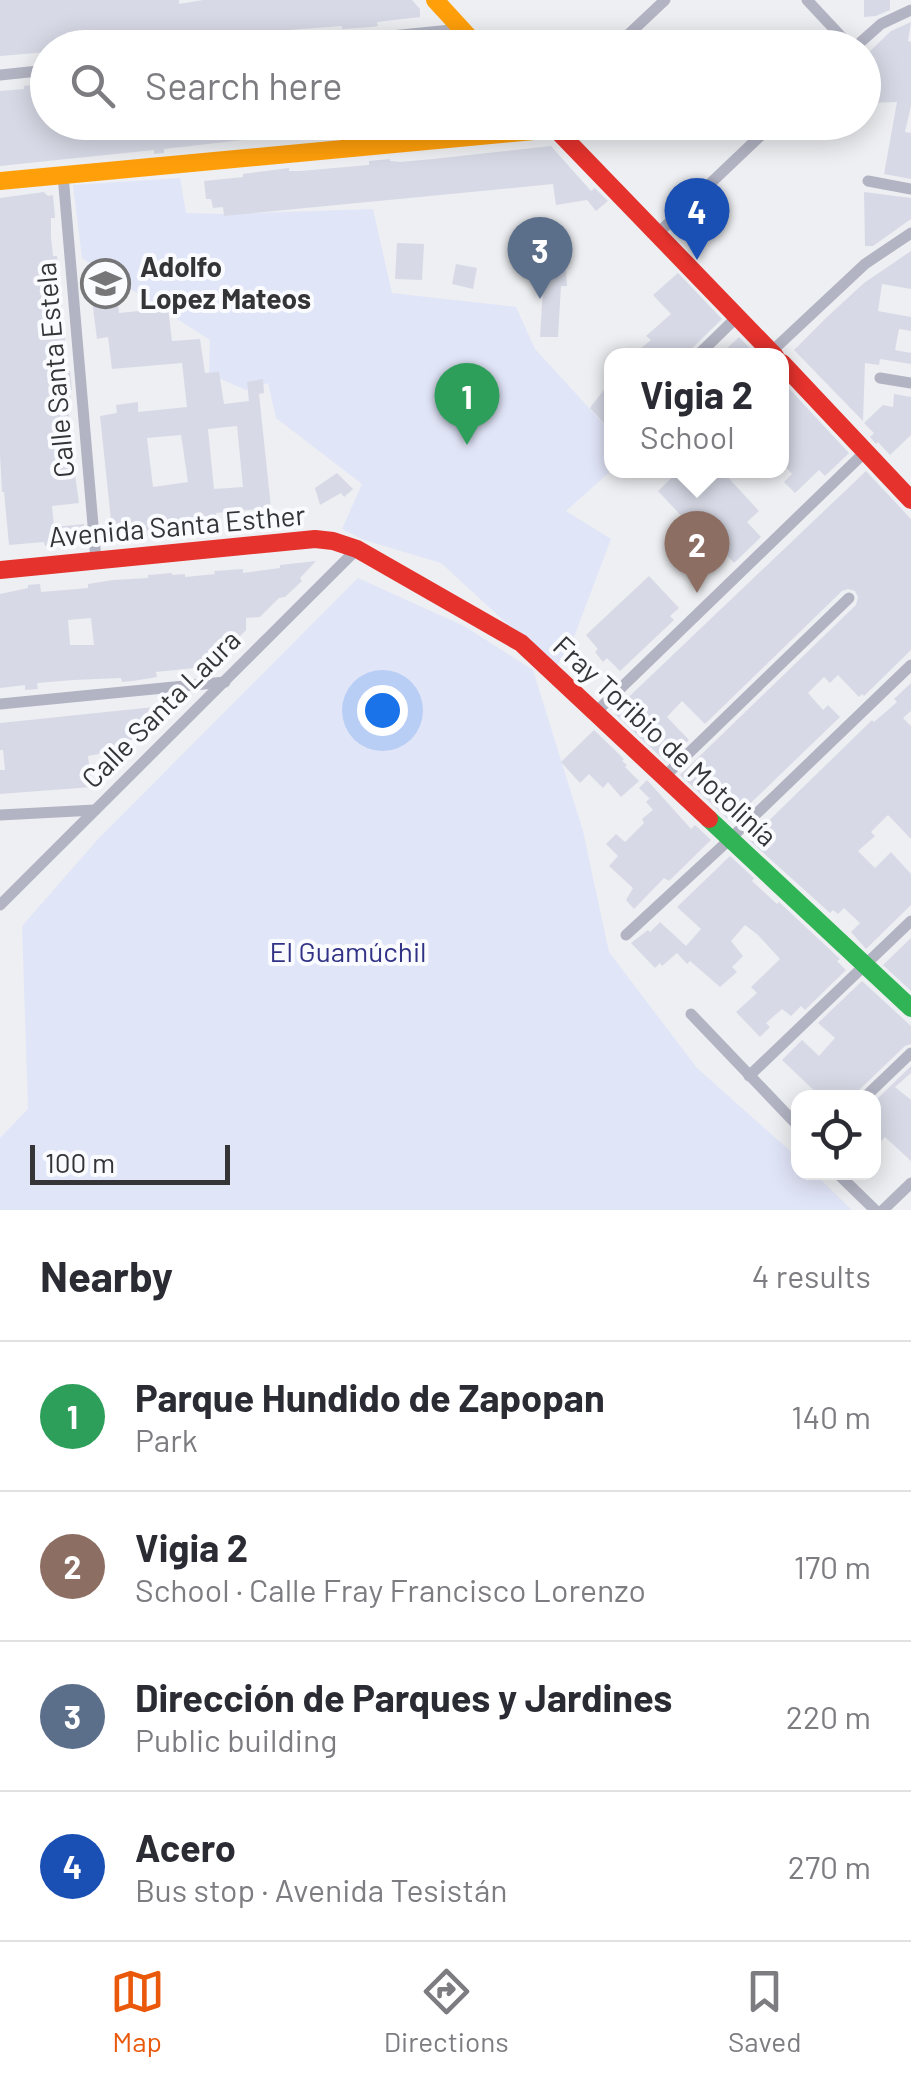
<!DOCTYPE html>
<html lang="en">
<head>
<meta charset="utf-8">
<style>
  :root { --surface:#fff; --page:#f7f7f7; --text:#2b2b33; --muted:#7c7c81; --line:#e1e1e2; --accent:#ea580c }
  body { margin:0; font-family:Barlow,sans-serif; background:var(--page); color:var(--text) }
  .controls { position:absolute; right:30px; bottom:30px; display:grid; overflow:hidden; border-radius:20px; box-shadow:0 5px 25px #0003 }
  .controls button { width:90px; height:90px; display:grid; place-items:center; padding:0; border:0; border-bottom:2px solid var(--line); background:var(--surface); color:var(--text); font:50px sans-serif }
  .scale { position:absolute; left:30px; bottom:25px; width:200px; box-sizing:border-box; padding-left:10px; border:5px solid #353537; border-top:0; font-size:28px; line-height:35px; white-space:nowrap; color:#353537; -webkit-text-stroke:8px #fafbfe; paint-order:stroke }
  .you { position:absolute; left:382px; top:710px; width:35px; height:35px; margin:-25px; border:8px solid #fff; border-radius:50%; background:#1a73e8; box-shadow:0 0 0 15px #1a73e833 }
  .badge { display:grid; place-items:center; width:65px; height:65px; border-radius:50%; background:var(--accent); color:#fff; font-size:32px; font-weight:700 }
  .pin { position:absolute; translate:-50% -82px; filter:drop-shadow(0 2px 5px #0008) }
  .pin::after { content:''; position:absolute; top:52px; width:35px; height:30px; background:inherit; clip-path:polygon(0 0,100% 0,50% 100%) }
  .popup { position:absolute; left:604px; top:348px; width:185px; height:130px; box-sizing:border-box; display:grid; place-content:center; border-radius:20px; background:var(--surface); filter:drop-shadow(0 2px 8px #0005); font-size:32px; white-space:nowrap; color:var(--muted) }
  .popup b { font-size:38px; color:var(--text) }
  .popup::after { content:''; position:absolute; left:50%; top:100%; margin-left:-20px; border:20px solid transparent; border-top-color:var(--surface) }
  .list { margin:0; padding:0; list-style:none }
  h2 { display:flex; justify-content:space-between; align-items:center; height:130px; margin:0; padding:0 40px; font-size:42px }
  h2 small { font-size:32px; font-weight:400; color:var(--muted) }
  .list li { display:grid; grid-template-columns:65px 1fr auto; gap:30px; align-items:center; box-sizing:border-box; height:150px; padding:0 40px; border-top:2px solid var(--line) }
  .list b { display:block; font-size:38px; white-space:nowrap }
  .list p { margin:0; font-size:32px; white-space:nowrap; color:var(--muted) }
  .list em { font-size:32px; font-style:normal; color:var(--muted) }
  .icon { flex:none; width:55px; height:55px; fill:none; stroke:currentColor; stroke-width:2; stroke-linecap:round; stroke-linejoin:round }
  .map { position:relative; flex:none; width:911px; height:1210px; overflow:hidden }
  .search { position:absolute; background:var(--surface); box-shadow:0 5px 25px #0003; left:30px; right:30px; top:30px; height:110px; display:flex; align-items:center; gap:25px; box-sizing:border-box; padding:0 35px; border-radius:55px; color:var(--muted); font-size:38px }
  .sheet { height:730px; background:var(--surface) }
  nav { display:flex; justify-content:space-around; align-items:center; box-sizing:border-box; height:140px; border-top:2px solid var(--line); background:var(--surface); font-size:28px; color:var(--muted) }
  nav a { display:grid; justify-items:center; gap:5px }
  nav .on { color:var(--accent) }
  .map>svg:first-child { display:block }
</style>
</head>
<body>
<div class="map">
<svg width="911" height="1210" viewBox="0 0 911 1210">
  <rect width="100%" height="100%" fill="#eeeff2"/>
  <g fill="#e1e5f8">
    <polygon points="180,178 186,213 224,214 373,209 392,293 516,307 535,349 612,433 612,470 566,511 611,539 571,645 555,668 441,563 364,540 342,529 362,484 276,418 268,383 246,390 209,374 210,340 82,258 73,185"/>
    <polygon points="358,578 464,626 533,670 583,831 609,952 697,1068 798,1158 798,1172 814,1173 852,1210 0,1210 0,1138 28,1109 22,926 99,838"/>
  </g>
  <g fill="#d7dae6" fill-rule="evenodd">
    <polygon points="0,0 179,0 179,4 203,0 412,0 420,9 420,17 377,22 378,26 372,27 342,29 342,26 315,28 152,41 153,48 136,48 135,43 94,48 48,48 48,52 0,56"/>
    <polygon points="864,0 890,0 890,10 876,16 864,17"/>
    <polygon points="911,22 908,41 911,42 911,106 905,132 911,133 911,179 884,174 897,102 864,103 864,57 891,31"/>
    <polygon points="40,84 41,88 48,88 48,122 172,123 172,125 193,122 368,122 368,130 316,134 272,140 269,137 164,149 164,153 154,154 154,150 0,166 0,91 24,89 24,86"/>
    <polygon points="551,146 591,191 595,188 608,201 596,211 587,200 556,205 553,184 224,216 223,207 213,208 211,199 206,199 204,181 243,177 243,174 289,168 289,171 300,171 369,165 369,161 390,159 390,161 400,162 433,159"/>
    <polygon points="44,192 48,196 53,195 55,218 51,218 51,237 53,256 57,256 65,341 60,342 62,364 67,363 68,371 70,371 72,390 70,390 71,408 69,408 69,432 79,503 52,506 54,527 84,524 85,536 77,538 77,543 45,546 44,542 9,545 4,492 2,492 0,454 0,198"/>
    <polygon points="864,192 911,198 911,219 873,246 865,246"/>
    <polygon points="397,243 424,244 422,280 395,279"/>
    <polygon points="565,251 567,286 561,286 558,337 540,337 543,287 535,287 534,252"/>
    <polygon points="911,251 911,289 882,284 878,311 911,317 911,331 899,329 895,350 911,353 911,364 880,359 879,365 865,363 863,421 794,350 827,317 864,283"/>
    <polygon points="456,264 477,268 473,289 452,284"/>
    <polygon points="678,273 722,319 684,356 647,356 640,349 651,340 646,336 671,314 653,295"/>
    <path d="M 116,281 L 119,313 L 168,308 L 172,341 L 200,339 L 205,373 L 219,372 L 224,404 L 249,401 L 247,382 L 263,379 L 264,393 L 259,394 L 271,508 L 216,513 L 217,529 L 113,539 L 100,416 L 117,413 L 116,405 L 138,402 L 138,412 L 187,407 L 182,363 L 112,369 L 108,337 L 97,339 L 90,284 ZM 237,426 L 243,487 L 214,489 L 208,429 ZM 181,435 L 188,482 L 153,487 L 147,438 Z"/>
    <polygon points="739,337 757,356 719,356"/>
    <polygon points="612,379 612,432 590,408"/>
    <polygon points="782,381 849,453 825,476 819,470 795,493 784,482 792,474 782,463"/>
    <polygon points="894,394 911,397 911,435 890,455 878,442 876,444 870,437 874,433 864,423 883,405 893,407"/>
    <polygon points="680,470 721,470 759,511 747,522 761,537 734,563 727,555 723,560 658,491"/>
    <polygon points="866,471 911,519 911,650 864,696 862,694 859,697 838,675 830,683 824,677 808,693 823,710 828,705 840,717 731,822 680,775 856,605 858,597 855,591 848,589 842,591 705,724 682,701 667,717 689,740 666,762 614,713 615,710"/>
    <polygon points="337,473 353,489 344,497 341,493 320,505 315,488"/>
    <path d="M 316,561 L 300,578 L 302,581 L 285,597 L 279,598 L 260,617 L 246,618 L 246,630 L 226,651 L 218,651 L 219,657 L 214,660 L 214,666 L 156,672 L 157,677 L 133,681 L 122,682 L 121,678 L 74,680 L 37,683 L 38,689 L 25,690 L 25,685 L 0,688 L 0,594 L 28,588 L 28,585 L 40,584 L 41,592 L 88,588 L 88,584 L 113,580 L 148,578 L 148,575 L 172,573 L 172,575 L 185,574 L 185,577 L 215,574 L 214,571 L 243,569 L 243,573 L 280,568 L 280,565 ZM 91,618 L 94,645 L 70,645 L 68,620 Z"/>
    <polygon points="649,576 679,608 670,616 674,620 620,671 607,658 603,662 595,652 598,649 586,635"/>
    <polygon points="911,683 911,711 903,718 911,726 911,839 888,815 871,832 875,836 858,851 875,868 891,852 911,874 911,905 866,949 851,932 860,923 844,908 838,914 833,910 830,913 749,840 872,720 874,722 897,702 894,699"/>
    <polygon points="154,707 160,716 142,731 142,740 130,740 130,746 110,748 110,752 88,756 92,787 0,794 0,770 5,770 3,750 0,750 0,723"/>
    <polygon points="594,730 624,759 622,761 627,765 625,767 639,781 621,797 608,782 603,788 589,774 580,783 561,762"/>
    <polygon points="647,780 691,829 695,825 711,840 669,881 664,878 634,909 626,900 633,888 609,866 618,856 606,844 616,834 625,842 644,823 642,819 653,810 646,802 651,797 649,798 639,788"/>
    <polygon points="730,856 754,878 752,881 777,904 779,902 840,959 837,961 846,970 805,1010 801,1006 791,1016 782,1009 766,1023 770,1027 760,1037 736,1012 757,993 751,987 780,959 758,935 745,925 731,941 743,956 732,967 737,972 720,987 690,961 687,964 677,953 662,966 660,963 655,968 631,943 648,930 650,932 660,922 686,946 701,929 677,907"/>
    <polygon points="911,938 911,991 883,965"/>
    <polygon points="862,981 911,1026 911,1044 905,1046 858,1091 855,1098 822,1098 782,1060 802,1040 819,1056 835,1038 818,1023"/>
    <polygon points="911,1066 911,1073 895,1087 911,1100 911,1161 885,1137 874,1149 874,1102"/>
  </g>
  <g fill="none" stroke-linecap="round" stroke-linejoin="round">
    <g stroke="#b2b4c3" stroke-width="11">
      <polyline points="807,0 852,48"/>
      <polyline points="271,48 461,29"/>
      <polyline points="614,48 665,0"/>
      <polyline points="854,48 881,24 911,10"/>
      <polyline points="0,75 48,70"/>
      <polyline points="63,175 96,560"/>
      <polyline points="868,181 911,189"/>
      <polyline points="657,234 775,122"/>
      <polyline points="771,352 865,264 911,233"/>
      <polyline points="697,356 738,316"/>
      <polyline points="880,378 911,383"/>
      <polyline points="0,704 225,682"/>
      <polyline points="594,714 865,452"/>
      <polyline points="664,777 849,598"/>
      <polyline points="0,815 95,810"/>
      <polyline points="0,905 357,549"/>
      <polyline points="626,935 729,840 911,665"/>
      <polyline points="691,1014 798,1126"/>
      <polyline points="749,1076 911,921"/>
      <polyline points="864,1098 911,1053"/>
      <polyline points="836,1172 875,1210"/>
      <polyline points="883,1210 911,1183"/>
    </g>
    <polyline stroke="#30b455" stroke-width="18" points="709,819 911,1008"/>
    <g stroke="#ff9f0a" stroke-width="18">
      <polyline points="435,0 479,48"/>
      <polyline points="0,181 555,129"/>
    </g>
    <g stroke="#e5322d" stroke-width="18">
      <polyline points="549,122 775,356"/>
      <polyline points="782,363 911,500"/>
      <polyline points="0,570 315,539 333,541 357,549 521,643 709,819"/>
    </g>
  </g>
  <defs>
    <symbol id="school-ring" viewBox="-11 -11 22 22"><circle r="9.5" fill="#fafbfe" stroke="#767678" stroke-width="1.5"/><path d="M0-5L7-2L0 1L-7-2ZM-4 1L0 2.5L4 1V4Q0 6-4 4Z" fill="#767678"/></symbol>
  </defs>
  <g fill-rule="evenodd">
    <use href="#school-ring" x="78" y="256" width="55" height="55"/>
  </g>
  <g text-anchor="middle" stroke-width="8" stroke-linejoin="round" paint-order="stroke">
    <g font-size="28" font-weight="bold" fill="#353537" stroke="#fafbfe" text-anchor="start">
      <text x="140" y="277">Adolfo<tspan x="140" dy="32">Lopez Mateos</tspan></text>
    </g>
    <g font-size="28" fill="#353537" stroke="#fafbfe">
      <text transform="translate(55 370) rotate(-95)" y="10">Calle Santa Estela</text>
      <text transform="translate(177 526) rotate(-5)" y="10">Avenida Santa Esther</text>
      <text transform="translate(161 709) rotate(-45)" y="10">Calle Santa Laura</text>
      <text transform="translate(665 741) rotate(43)" y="10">Fray Toribio de Motolinía</text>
    </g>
    <g font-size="28" fill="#313285" stroke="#fafbfe">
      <text x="348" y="962">El Guamúchil</text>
    </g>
  </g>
</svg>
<div class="controls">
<button><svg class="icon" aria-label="locate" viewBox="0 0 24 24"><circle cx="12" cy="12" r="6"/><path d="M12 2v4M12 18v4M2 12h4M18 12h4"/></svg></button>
</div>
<div class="scale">100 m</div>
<div class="you"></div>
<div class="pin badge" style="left:467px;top:445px;background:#2e9e5b">1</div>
<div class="pin badge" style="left:697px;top:593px;background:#8d6e63">2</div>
<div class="popup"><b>Vigia 2</b>School</div>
<div class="pin badge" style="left:540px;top:299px;background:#5c6f8a">3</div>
<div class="pin badge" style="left:697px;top:260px;background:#1a4fb4">4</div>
<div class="search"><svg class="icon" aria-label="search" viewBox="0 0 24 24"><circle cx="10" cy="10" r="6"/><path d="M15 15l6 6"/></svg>Search here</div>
</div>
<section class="sheet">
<h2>Nearby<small>4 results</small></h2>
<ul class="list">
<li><span class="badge" style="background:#2e9e5b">1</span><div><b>Parque Hundido de Zapopan</b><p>Park</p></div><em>140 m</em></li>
<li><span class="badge" style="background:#8d6e63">2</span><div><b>Vigia 2</b><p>School · Calle Fray Francisco Lorenzo</p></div><em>170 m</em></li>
<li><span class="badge" style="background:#5c6f8a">3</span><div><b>Dirección de Parques y Jardines</b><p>Public building</p></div><em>220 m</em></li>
<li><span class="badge" style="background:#1a4fb4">4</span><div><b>Acero</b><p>Bus stop · Avenida Tesistán</p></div><em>270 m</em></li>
</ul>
</section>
<nav>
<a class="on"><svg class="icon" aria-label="map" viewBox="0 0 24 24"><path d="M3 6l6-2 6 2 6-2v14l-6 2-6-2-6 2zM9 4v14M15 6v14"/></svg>Map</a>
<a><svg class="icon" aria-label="directions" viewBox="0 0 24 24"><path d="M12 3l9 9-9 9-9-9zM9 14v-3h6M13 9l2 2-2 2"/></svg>Directions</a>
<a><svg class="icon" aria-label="saved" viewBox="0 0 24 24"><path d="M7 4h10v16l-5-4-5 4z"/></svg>Saved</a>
</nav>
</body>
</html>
